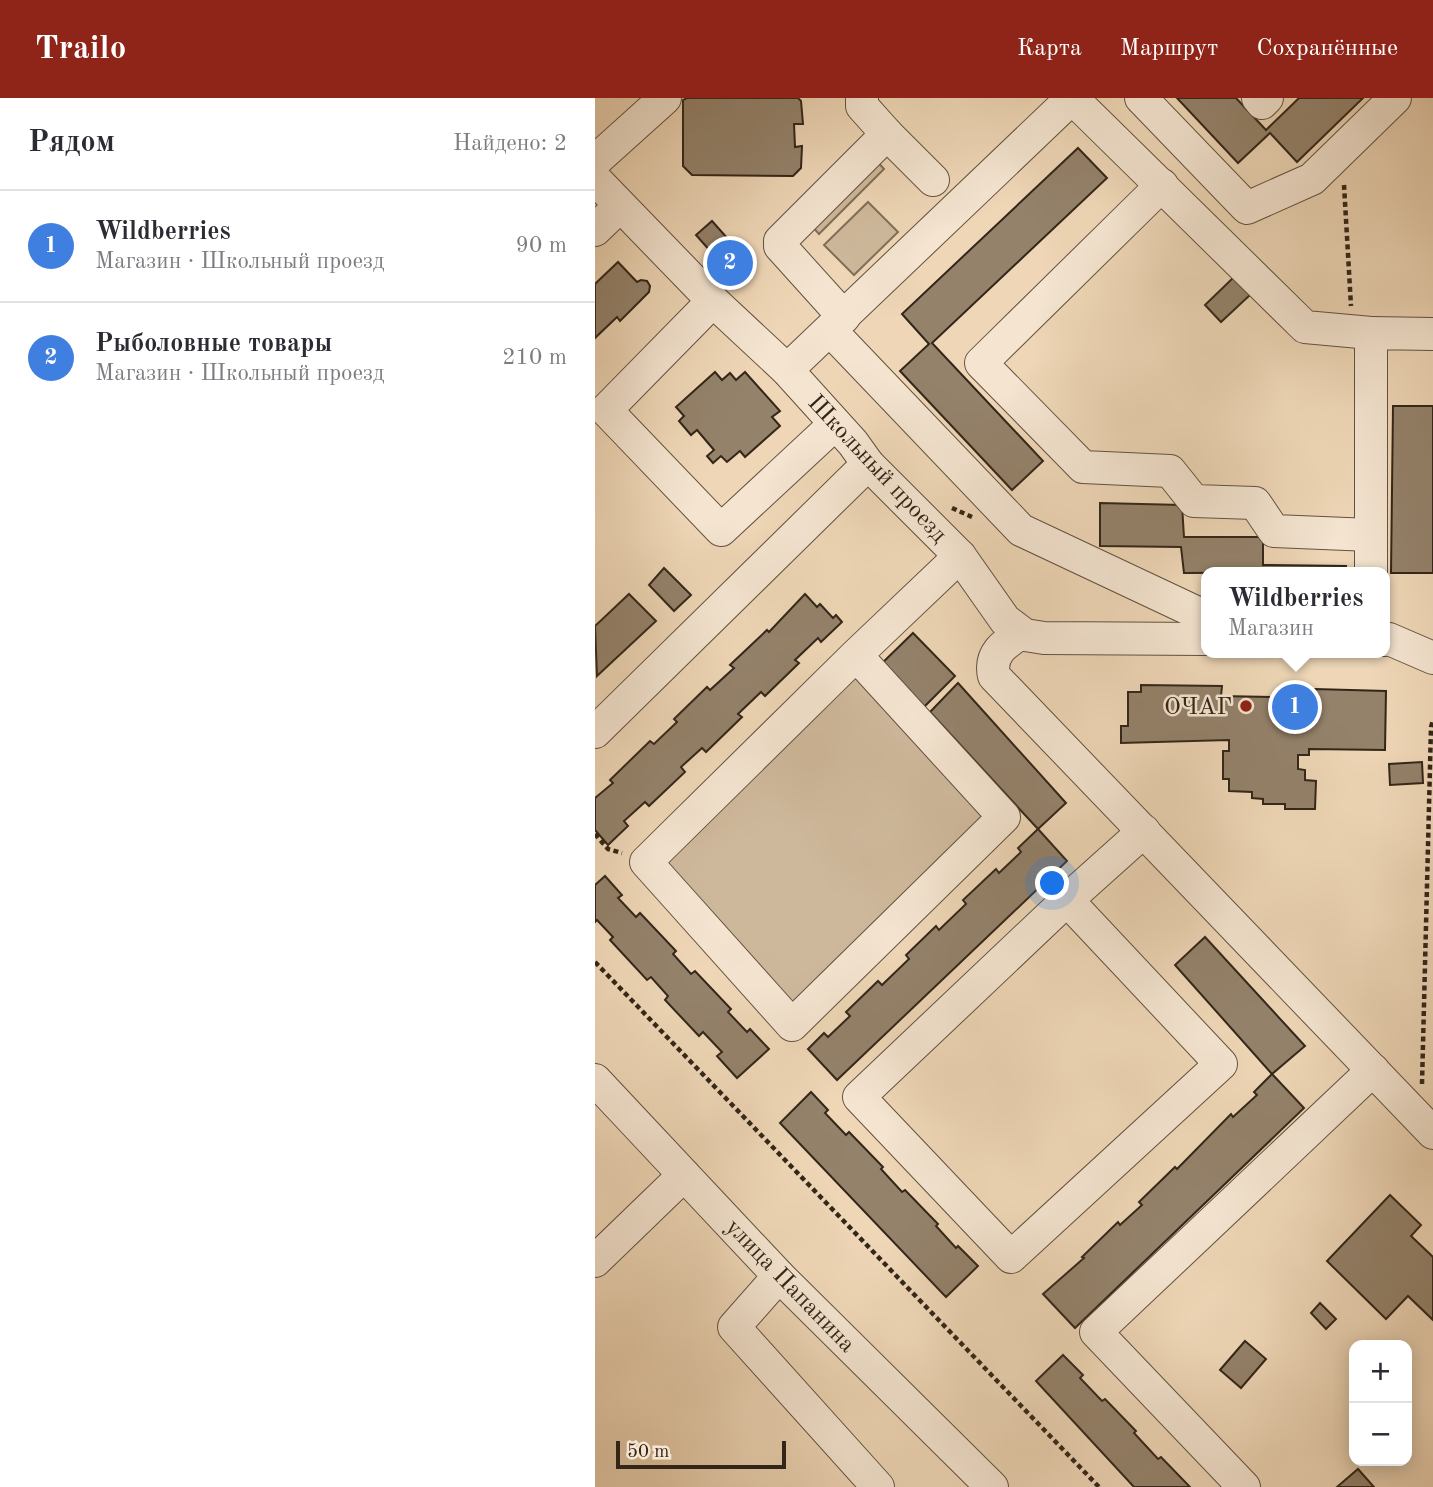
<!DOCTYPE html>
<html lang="ru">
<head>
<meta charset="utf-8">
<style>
  :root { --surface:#fff; --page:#f7f7f7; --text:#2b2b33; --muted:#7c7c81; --line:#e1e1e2; --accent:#8f2418 }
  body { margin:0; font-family:"Old Standard TT",serif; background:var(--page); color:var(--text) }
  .controls { position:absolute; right:21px; bottom:21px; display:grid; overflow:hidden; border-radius:14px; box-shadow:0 4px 18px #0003 }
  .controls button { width:63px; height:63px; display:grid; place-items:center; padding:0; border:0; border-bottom:2px solid var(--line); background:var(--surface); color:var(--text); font:35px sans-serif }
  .scale { position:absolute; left:21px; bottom:18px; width:170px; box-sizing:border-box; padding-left:7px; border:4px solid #332619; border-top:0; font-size:19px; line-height:24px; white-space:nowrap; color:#332619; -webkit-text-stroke:5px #f4e4d0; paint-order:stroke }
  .you { position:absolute; left:458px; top:786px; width:24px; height:24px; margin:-18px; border:5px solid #fff; border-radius:50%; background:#1a73e8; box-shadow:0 0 0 10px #1a73e833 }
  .badge { display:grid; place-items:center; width:46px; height:46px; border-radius:50%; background:var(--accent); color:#fff; font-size:23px; font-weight:700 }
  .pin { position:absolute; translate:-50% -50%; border:4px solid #fff; box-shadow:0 2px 7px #0006 }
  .popup { position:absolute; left:606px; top:469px; width:189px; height:91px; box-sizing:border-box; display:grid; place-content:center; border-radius:14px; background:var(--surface); filter:drop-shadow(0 2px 5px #0005); font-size:23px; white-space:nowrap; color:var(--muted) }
  .popup b { font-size:26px; color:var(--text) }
  .popup::after { content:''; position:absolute; left:50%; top:100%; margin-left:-14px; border:14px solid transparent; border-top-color:var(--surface) }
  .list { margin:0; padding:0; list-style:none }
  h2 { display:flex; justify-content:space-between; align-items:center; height:91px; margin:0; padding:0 28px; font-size:30px }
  h2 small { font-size:23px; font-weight:400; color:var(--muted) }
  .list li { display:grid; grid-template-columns:46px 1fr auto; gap:21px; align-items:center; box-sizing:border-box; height:112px; padding:0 28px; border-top:2px solid var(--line) }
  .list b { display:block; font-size:26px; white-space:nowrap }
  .list p { margin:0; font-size:23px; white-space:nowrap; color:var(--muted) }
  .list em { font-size:23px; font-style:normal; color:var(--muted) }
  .map { position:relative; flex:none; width:838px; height:1389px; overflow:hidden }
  header { display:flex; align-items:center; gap:42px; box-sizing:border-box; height:98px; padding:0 35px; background:var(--accent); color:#fff }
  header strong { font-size:33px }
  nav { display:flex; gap:38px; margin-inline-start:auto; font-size:24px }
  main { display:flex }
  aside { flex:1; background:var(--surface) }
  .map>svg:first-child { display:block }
</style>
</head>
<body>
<header>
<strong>Trailo</strong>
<nav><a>Карта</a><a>Маршрут</a><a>Сохранённые</a></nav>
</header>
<main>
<aside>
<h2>Рядом<small>Найдено: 2</small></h2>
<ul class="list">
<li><span class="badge" style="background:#3f7fe0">1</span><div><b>Wildberries</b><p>Магазин · Школьный проезд</p></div><em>90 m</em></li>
<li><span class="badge" style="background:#3f7fe0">2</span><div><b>Рыболовные товары</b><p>Магазин · Школьный проезд</p></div><em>210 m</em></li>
</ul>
</aside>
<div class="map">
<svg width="838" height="1389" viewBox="0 0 838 1389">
  <rect width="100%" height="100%" fill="#eed6b6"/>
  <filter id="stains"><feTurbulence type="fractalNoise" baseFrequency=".00286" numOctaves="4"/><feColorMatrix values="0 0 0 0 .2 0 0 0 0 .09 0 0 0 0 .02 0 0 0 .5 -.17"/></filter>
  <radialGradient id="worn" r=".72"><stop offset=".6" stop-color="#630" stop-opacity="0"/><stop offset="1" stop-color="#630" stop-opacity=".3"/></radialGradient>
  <g fill="#ceb89b" stroke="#806f5a" stroke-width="2">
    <polygon points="281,62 289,71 224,136 216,127"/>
    <polygon points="273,104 303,134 259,177 229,147"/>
    <polygon points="260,571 395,718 197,917 59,763"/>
  </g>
  <g fill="#94826b" stroke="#332619" stroke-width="2">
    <polygon points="92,0 203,0 206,3 208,26 199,26 200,49 207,48 206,70 198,78 97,77 88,68 88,2"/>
    <polygon points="582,0 641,0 671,32 704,0 768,0 702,64 675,35 643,65"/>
    <polygon points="483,50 512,80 337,245 448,363 417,392 305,273 334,246 307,216"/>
    <polygon points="117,123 157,168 141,182 101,137"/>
    <polygon points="23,164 42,184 46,182 52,183 55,188 54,194 25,223 22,219 0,240 0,186"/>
    <polygon points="639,179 655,197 626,224 610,207"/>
    <polygon points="120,274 127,282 135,275 141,282 150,274 185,313 177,319 185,328 150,359 145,353 132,364 126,358 118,365 112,358 119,352 102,332 96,337 84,323 89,318 81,309"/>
    <polygon points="798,308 838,308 838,475 796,475"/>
    <polygon points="505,405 587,407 589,439 668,439 668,467 751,468 750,474 589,475 586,449 505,448"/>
    <polygon points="69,470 96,497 79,513 54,487"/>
    <polygon points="34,496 61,523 2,578 0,528"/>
    <polygon points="210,496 222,509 225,506 238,520 241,517 247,524 226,544 223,540 200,562 204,565 170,598 166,594 143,616 147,619 111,654 107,650 86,669 90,674 54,708 50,704 29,723 33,728 13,747 0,732 0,700 18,685 15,682 55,643 59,646 82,624 79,621 112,589 115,592 139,570 135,567 172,532 174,534"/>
    <polygon points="318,535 360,578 321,617 279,573"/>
    <polygon points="363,585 471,705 443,731 335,614"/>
    <polygon points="546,587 627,588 626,598 719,600 720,591 791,593 790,652 714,651 714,657 703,657 703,671 710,672 710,682 721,683 720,711 690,711 690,706 668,706 668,701 657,700 657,694 634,693 634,681 628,681 628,653 634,653 634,642 526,645 526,628 533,628 533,594 546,594"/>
    <polygon points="827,664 828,685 795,687 794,666"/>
    <polygon points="443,731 472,763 242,982 213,951 229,935 233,939 255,918 251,914 283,883 287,887 314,861 311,857 341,828 344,832 371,806 368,802 401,771 404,775 426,754 423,750"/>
    <polygon points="10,778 27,797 23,800 41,819 45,815 81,853 78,856 96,876 100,873 136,911 133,914 152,934 155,931 174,951 142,980 122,958 127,954 108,934 104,938 70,902 73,898 56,879 52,882 15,842 18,839 2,822 0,824 0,787"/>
    <polygon points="610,839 710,948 677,976 580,867"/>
    <polygon points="677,976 709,1010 480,1230 448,1196 489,1160 487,1159 523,1124 525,1127 547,1107 544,1104 580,1069 582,1071 636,1016 638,1019 662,997 659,994"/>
    <polygon points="216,994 233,1012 230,1015 251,1037 254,1034 288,1069 286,1071 307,1094 310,1092 343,1126 341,1128 361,1150 363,1148 383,1168 351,1199 185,1025"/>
    <polygon points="795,1097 826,1127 816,1138 838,1159 838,1222 813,1198 791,1221 732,1163"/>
    <polygon points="725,1205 741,1221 731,1231 716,1215"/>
    <polygon points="650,1243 671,1261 646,1290 625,1272"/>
    <polygon points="468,1257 488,1277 485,1280 507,1303 510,1301 541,1333 539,1335 563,1361 566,1359 595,1389 539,1389 441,1283"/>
    <polygon points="763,1371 779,1389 742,1389"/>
  </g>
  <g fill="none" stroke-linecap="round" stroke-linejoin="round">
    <defs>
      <g id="minor">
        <polyline points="477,0 710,229 776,235"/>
        <polyline points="546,0 652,110 717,81 800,0"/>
        <polyline points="663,0 667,5 672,0"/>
        <polyline points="292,36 338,82"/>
        <polyline points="0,63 70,0"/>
        <polyline points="0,81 118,203 192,272 258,345 273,366 365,458 410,522 430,537 449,540 611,541"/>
        <polyline points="567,87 386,265 488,369 575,373 599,403 660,405 679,433 776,437"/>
        <polyline points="0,132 25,108"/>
        <polyline points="118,203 11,312 126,432 240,326"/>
        <polyline points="249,219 185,148 185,143 292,36 267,8 267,0"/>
        <polyline points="235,232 426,432 611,519"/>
        <polyline points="192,272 477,0"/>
        <polyline points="776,474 776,235 838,236"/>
        <path d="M 426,535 C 409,546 394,556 399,578 L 838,1035"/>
        <polyline points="789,542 794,541 838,560"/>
        <polyline points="261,557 409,719 197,927 51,764 261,557 365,458"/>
        <polyline points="0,634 273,366"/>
        <polyline points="472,802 626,966 416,1159 264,999 472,802 549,733"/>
        <polyline points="0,982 184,1178 397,1389"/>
        <polyline points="0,1163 89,1077"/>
        <polyline points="184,1178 139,1229 283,1389"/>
        <polyline points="649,1389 501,1234 778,972"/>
      </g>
    </defs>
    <use href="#minor" stroke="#625240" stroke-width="34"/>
    <g stroke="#332619" stroke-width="4.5" stroke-dasharray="5 3.5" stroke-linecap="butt">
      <polyline points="749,87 756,208"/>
      <polyline points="357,410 377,419"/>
      <polyline points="0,736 13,751 27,755"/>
      <polyline points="0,864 504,1389"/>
      <polyline points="827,986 836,629 838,622"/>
    </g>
    <use href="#minor" stroke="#f4e4d0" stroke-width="32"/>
  </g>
  <circle fill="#8f2418" stroke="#f4e4d0" stroke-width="2.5" cx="651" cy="608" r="7"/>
  <g text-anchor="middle" stroke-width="5" stroke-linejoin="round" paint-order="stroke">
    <g font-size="24" fill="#332619" stroke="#f4e4d0">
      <text transform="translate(283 370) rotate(47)" y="8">Школьный проезд</text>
      <text transform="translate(196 1187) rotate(46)" y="8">улица Папанина</text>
    </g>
    <g font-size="24" fill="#332619" stroke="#f4e4d0" text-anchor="end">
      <text x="637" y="616">ОЧАГ</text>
    </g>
  </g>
  <rect width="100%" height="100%" filter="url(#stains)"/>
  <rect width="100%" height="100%" fill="url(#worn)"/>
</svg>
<div class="controls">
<button>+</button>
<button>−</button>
</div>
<div class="scale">50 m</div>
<div class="you"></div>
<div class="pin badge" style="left:700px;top:609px;background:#3f7fe0">1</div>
<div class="popup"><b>Wildberries</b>Магазин</div>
<div class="pin badge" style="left:135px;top:165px;background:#3f7fe0">2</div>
</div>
</main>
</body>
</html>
